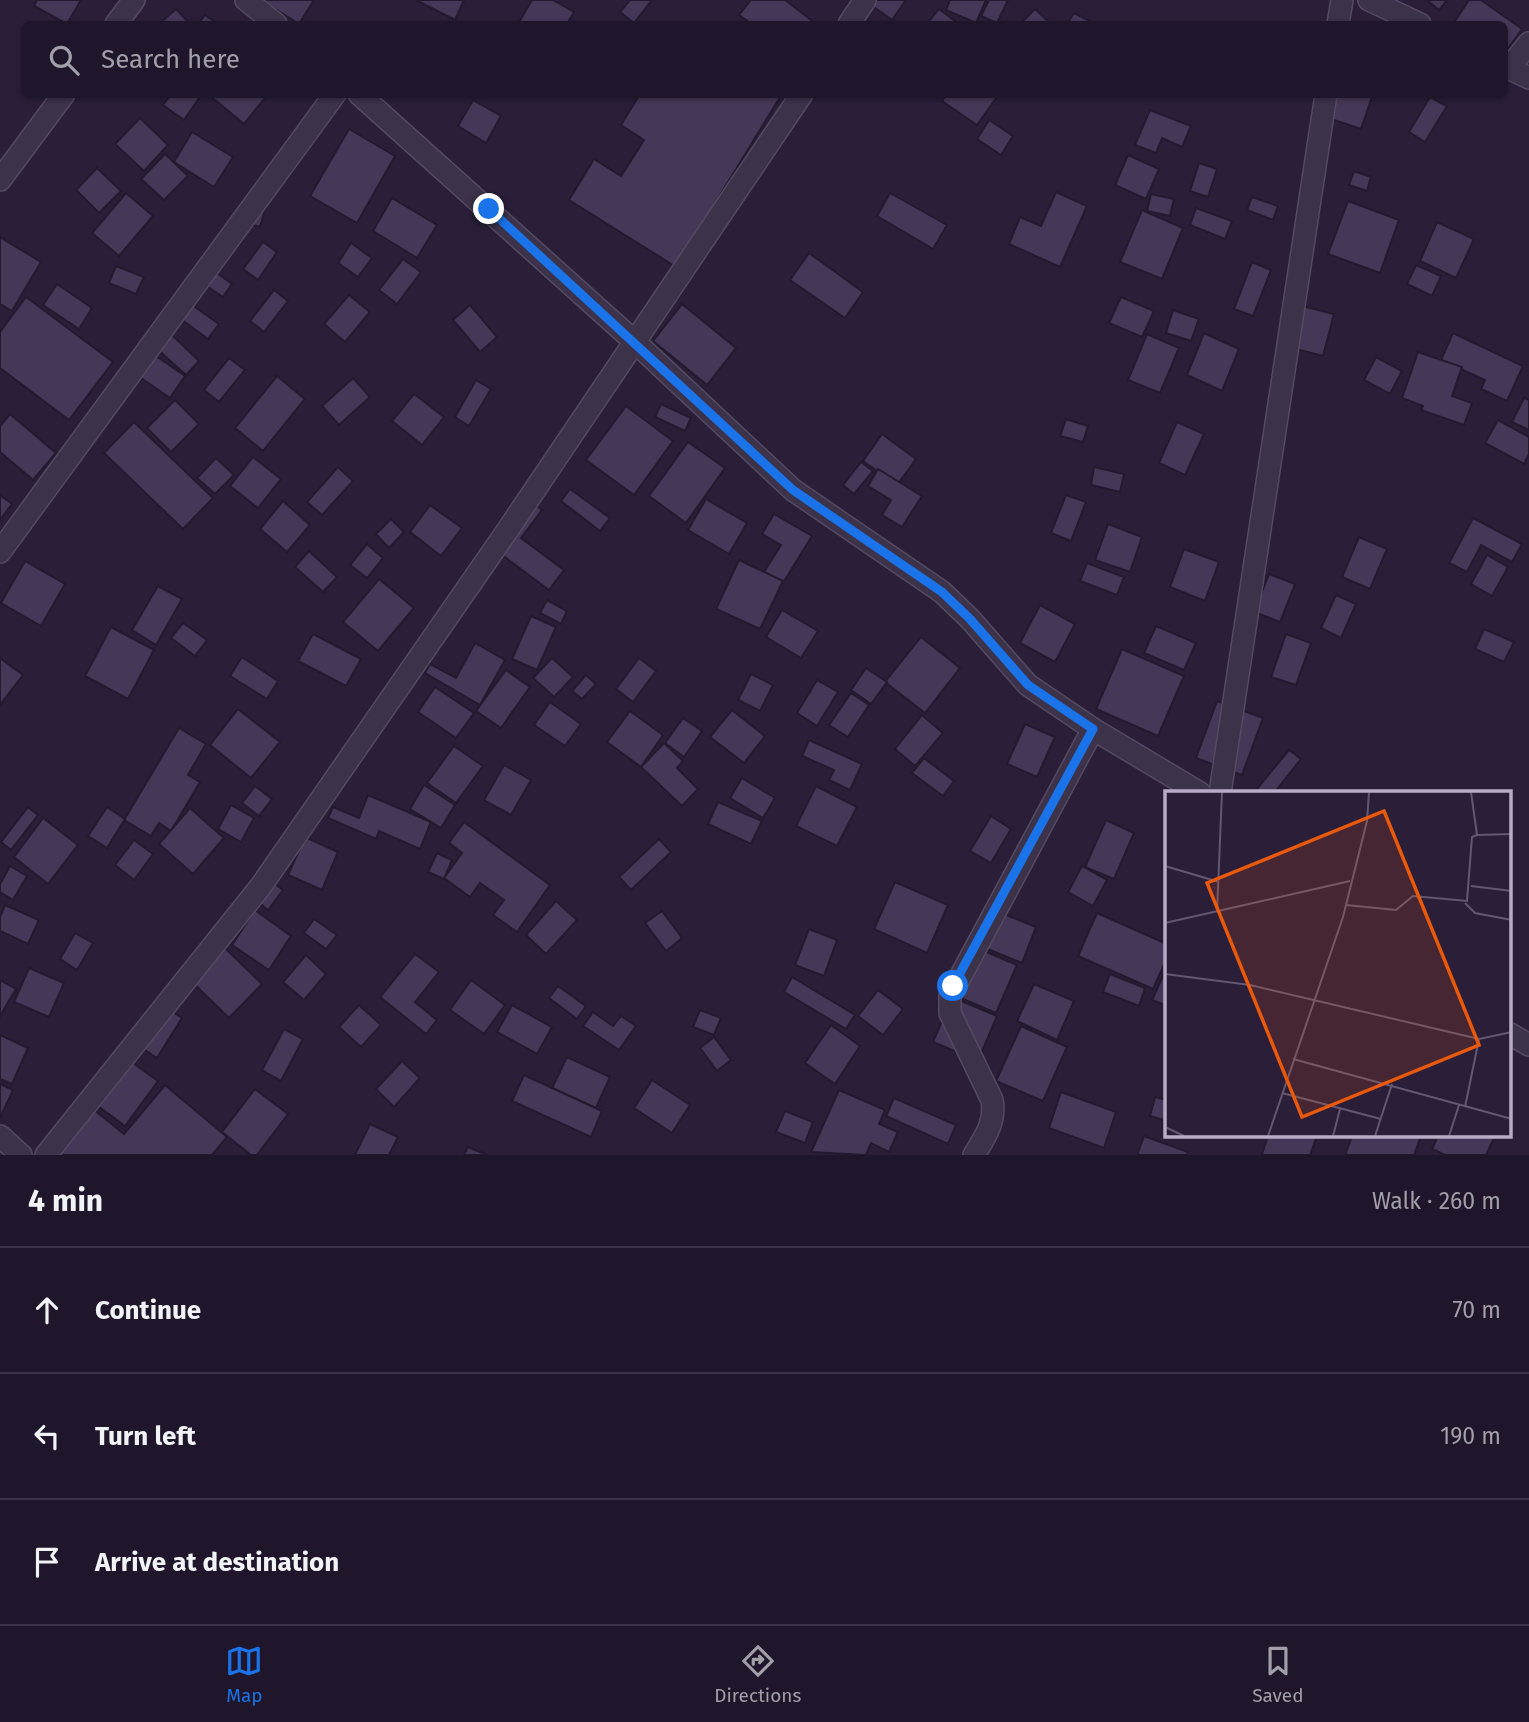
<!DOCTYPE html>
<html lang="en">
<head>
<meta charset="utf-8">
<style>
  :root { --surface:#20162b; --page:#2d2337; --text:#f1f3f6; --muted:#a29fa9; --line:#3d3547; --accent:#1a73e8 }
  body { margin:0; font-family:"Fira Sans",sans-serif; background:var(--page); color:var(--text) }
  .stop { position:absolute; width:21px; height:21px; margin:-16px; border:5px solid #1a73e8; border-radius:50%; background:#fff }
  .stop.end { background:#1a73e8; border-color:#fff; box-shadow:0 2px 7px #0008 }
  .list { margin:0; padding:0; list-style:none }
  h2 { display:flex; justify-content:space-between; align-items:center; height:91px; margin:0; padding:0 28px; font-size:30px }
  h2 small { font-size:23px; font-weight:400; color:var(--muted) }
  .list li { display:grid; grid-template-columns:46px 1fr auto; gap:21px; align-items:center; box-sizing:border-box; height:126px; padding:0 28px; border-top:2px solid var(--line) }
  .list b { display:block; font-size:26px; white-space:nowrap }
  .list em { font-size:23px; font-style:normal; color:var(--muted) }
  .icon { flex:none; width:38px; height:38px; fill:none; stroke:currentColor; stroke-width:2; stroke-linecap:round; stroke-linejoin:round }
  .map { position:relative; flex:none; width:1529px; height:1155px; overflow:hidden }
  .search { position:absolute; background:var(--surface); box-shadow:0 2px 5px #0004; left:21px; right:21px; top:21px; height:77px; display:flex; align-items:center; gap:18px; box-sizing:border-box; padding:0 24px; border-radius:10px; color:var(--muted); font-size:26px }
  .sheet { height:469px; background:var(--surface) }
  nav { display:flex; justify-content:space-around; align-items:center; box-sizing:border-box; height:98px; border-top:2px solid var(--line); background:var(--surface); font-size:19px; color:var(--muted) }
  nav a { display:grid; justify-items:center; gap:4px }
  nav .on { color:var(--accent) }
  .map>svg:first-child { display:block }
</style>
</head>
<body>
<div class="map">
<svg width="1529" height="1155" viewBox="0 0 1529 1155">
  <rect width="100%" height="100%" fill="#2a1e39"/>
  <g fill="#453757" stroke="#231a30" stroke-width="2">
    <polygon points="37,0 81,0 67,24 34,6"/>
    <polygon points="261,0 314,0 299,24"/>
    <polygon points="416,0 464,0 455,20"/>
    <polygon points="532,0 553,0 574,12 567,24 518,24"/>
    <polygon points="630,0 652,0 634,23 620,12"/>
    <polygon points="751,0 785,0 815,23 752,24 739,15"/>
    <polygon points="864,0 906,0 892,20"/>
    <polygon points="950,0 986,0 976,23 946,10"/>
    <polygon points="989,0 1008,0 997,23 981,16"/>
    <polygon points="1427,0 1447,0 1439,10"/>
    <polygon points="1469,0 1481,0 1522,29 1504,54 1504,24 1453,24"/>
    <polygon points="176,9 188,22 185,24 159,24"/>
    <polygon points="939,9 959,24 927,24"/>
    <polygon points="1035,9 1051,24 1020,24"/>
    <polygon points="1074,13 1096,24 1067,24"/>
    <polygon points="205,15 218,24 198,24"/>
    <polygon points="171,94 194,94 199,98 184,120 163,105"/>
    <polygon points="208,94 268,94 244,124"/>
    <polygon points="640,94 782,94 676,267 569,200 594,159 621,176 644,140 621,125"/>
    <polygon points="947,94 999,94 977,125 942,101"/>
    <polygon points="1337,94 1373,94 1361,129 1328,118"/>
    <polygon points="1430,97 1447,106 1425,142 1409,132"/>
    <polygon points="473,100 501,116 486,143 458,126"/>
    <polygon points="1150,110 1191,126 1182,147 1162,138 1156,153 1135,145"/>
    <polygon points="140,118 168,145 144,171 115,144"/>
    <polygon points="989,120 1013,136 1001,155 977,139"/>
    <polygon points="349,129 395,156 357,223 310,196"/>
    <polygon points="192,132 233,157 214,187 174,162"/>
    <polygon points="165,154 188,176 164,200 141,179"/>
    <polygon points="1128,155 1159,169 1146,199 1115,185"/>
    <polygon points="1199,163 1217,169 1208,197 1190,191"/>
    <polygon points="97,168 121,191 99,213 76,190"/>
    <polygon points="1354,171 1371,177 1367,191 1349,185"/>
    <polygon points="1056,192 1087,206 1060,267 1009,244 1020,217 1041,226"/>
    <polygon points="126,193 153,216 119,256 92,233"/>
    <polygon points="890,193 947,225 933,249 877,216"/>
    <polygon points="1151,194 1174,199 1170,216 1147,211"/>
    <polygon points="1252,197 1278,206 1273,220 1247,210"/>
    <polygon points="392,198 437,225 417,258 373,231"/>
    <polygon points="1348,201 1399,220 1380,273 1328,254"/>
    <polygon points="266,206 260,227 240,221"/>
    <polygon points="1196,208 1232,221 1225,239 1190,225"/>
    <polygon points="1142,210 1183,228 1162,279 1120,262"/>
    <polygon points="1437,222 1474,239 1456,278 1420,261"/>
    <polygon points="0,237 41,262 12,311 0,304"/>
    <polygon points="263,242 277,252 258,280 243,269"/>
    <polygon points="351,243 372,258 358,277 338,263"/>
    <polygon points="809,253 863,292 845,318 790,280"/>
    <polygon points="403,259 421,272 397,304 379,290"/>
    <polygon points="1252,262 1271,270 1253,316 1234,309"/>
    <polygon points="1416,265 1441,276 1432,296 1407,284"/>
    <polygon points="116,266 144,277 136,294 109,283"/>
    <polygon points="209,267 232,284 223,297 199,281"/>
    <polygon points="57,284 92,308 79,329 43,305"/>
    <polygon points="274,290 288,301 264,332 250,321"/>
    <polygon points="349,295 370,312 345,342 324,324"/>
    <polygon points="26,297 113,362 69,420 0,368 0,332"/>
    <polygon points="1121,297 1154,311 1142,337 1109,323"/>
    <polygon points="188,302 219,324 208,339 178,317"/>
    <polygon points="682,304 736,348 707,385 653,341"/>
    <polygon points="470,305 497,337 480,352 453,320"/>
    <polygon points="1302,306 1334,314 1323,356 1292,348"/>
    <polygon points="1173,310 1199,319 1191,341 1166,333"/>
    <polygon points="170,333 199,361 186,375 156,348"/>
    <polygon points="1204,333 1239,349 1222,391 1187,375"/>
    <polygon points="1453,333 1523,366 1507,401 1481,389 1485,380 1441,360"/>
    <polygon points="1147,334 1179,348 1160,393 1128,380"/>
    <polygon points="1418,352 1462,367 1452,396 1472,403 1464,425 1421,410 1423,406 1402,398"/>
    <polygon points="156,356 185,376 170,398 141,378"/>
    <polygon points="1376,357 1402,371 1390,394 1364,380"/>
    <polygon points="229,358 245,370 219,402 204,390"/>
    <polygon points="277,376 305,399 263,451 235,428"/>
    <polygon points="353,378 370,397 339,425 322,406"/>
    <polygon points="476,380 491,389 469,426 455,417"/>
    <polygon points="414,394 444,417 422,445 392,421"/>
    <polygon points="1524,398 1529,400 1529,430 1512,422"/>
    <polygon points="175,400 199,424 171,452 147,428"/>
    <polygon points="661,404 691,418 685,431 655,417"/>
    <polygon points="626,406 673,441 634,495 586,460"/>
    <polygon points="10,414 56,453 33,480 0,452 0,426"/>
    <polygon points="1066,419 1088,426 1083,442 1060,436"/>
    <polygon points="1498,420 1529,437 1529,454 1524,464 1485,443"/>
    <polygon points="134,422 213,498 183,529 104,453"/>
    <polygon points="1177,422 1204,434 1185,475 1159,463"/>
    <polygon points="882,434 916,459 897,485 863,461"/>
    <polygon points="688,442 725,468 686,523 649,496"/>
    <polygon points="253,457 281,479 258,508 230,486"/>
    <polygon points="216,458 234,475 215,494 197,478"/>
    <polygon points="861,462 873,471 854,494 843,485"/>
    <polygon points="338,467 353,481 322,515 307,502"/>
    <polygon points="1094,467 1124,474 1120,492 1091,485"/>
    <polygon points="878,469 922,496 902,527 882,515 891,500 868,486"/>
    <polygon points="570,489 610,518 600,531 561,501"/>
    <polygon points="0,495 12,504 0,520"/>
    <polygon points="1066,495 1086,502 1071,541 1051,533"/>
    <polygon points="526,498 542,510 521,538 564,570 549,590 490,546"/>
    <polygon points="706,499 747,523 729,554 688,530"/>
    <polygon points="283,501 310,525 287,552 260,529"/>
    <polygon points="430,505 462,528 441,556 410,532"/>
    <polygon points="774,514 812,536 783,583 764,572 781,545 762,534"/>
    <polygon points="1473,518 1522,544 1512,562 1481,545 1467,572 1449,563"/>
    <polygon points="391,519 404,532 389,548 376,534"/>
    <polygon points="1108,524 1142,537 1130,572 1095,560"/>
    <polygon points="1359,537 1387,549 1370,589 1342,577"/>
    <polygon points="367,544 383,558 367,578 350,565"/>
    <polygon points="1184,549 1219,562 1205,601 1170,587"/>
    <polygon points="309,551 337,577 323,592 295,567"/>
    <polygon points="1487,555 1508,567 1492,596 1471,584"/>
    <polygon points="739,560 783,581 760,629 716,609"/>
    <polygon points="25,561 65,584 41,626 1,603"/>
    <polygon points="1087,563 1124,577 1117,595 1080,581"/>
    <polygon points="1269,574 1295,584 1280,622 1254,612"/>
    <polygon points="379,579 414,608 378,651 343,622"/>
    <polygon points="158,586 182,599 156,645 132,630"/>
    <polygon points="1336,595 1356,604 1341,638 1321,628"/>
    <polygon points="547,600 567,611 561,624 540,613"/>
    <polygon points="1040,605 1075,624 1055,662 1020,643"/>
    <polygon points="782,610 818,631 801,658 766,637"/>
    <polygon points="531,616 556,627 537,670 512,659"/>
    <polygon points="183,623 207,640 195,656 171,638"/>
    <polygon points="1156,626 1196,643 1184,670 1144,653"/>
    <polygon points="111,627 154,650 128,699 85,676"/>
    <polygon points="1484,629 1514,642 1504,662 1475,649"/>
    <polygon points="313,634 361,659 346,686 298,661"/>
    <polygon points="1286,634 1311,643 1296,685 1271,677"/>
    <polygon points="921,637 960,668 925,713 885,682"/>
    <polygon points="475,643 505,660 480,705 425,673 430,664 456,678"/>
    <polygon points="1122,649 1184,676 1158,736 1096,709"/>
    <polygon points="242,657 278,681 267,699 230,676"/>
    <polygon points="0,658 23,675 0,705"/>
    <polygon points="552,658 573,677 554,697 533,678"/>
    <polygon points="639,658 656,671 633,702 616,689"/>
    <polygon points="866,668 887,682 871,704 851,690"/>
    <polygon points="506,670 530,687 501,728 476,711"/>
    <polygon points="751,674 773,685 760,711 738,700"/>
    <polygon points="586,675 596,684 582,699 572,691"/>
    <polygon points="817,680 838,692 817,726 797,713"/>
    <polygon points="435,687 474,713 456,738 418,712"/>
    <polygon points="851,693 869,705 848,737 829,725"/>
    <polygon points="1217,701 1263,718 1242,775 1196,758"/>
    <polygon points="550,702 581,724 565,746 534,725"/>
    <polygon points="238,709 280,742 251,778 210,745"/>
    <polygon points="732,710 765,736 744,763 710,737"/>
    <polygon points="630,711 663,735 641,767 607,742"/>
    <polygon points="922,715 943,733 915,766 895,749"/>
    <polygon points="683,718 702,731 684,757 665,743"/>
    <polygon points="1025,724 1055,737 1037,777 1007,764"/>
    <polygon points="179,728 206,744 188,775 200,782 171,831 159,823 151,836 124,820"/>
    <polygon points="809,740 862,764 850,790 829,780 834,770 802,756"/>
    <polygon points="664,743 683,761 677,768 698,789 682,806 641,767"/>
    <polygon points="454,746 483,766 456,803 427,783"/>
    <polygon points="1289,750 1301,759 1274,793 1260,793 1256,790"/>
    <polygon points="924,758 954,781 943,796 912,773"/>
    <polygon points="504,765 531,780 511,815 484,800"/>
    <polygon points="742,778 775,798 763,818 730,798"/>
    <polygon points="424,785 455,805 441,828 410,809"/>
    <polygon points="255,786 272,799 259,816 242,803"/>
    <polygon points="816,786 857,807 837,846 796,826"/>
    <polygon points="368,795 431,822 420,849 379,831 376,839 328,818 333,807 359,818"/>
    <polygon points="718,802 762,821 751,844 708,824"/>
    <polygon points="231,805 254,818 241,842 218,829"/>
    <polygon points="28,807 38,815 11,850 1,842"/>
    <polygon points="107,807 125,819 107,848 88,836"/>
    <polygon points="190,808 224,838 193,874 159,844"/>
    <polygon points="991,816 1011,829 991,863 970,851"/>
    <polygon points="43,818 78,845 48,884 14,857"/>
    <polygon points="1106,820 1134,833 1114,879 1085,867"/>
    <polygon points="464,822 550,885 517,932 493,915 504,900 480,883 470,897 444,878 462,853 449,843"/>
    <polygon points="305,837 338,852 322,890 288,875"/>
    <polygon points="659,839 671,852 631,890 619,877"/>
    <polygon points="134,840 153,854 134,880 115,865"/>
    <polygon points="437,853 452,860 444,879 428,872"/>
    <polygon points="10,866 27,876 13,900 0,892 0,884"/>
    <polygon points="1082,866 1107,880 1093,906 1068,892"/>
    <polygon points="266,877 283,890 268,910 251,896"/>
    <polygon points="895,882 948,905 927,953 874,929"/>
    <polygon points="556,901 577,920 546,954 526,935"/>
    <polygon points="5,905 39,920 28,944 0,931 0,917"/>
    <polygon points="989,908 1036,927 1022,963 975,944"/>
    <polygon points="255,910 291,936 269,970 232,945"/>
    <polygon points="662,911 682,938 666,951 645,923"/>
    <polygon points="1097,913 1167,944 1167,958 1153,989 1078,956"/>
    <polygon points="314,919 337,935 326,949 304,933"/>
    <polygon points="809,929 837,940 824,976 795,965"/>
    <polygon points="75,933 93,943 77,970 60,959"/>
    <polygon points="970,945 1017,965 996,1013 949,993"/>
    <polygon points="224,947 262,984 229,1018 191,981"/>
    <polygon points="415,954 439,972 415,1002 437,1020 426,1034 380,997"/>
    <polygon points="306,955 326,974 304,1000 283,982"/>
    <polygon points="1167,967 1167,1006 1152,1000"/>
    <polygon points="29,968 64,983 49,1017 14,1002"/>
    <polygon points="1110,974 1145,988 1139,1006 1103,992"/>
    <polygon points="792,977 855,1015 846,1029 784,992"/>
    <polygon points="0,980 16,989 0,1016"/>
    <polygon points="471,980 505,1005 484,1034 450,1010"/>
    <polygon points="1034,984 1074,1001 1057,1040 1017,1021"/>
    <polygon points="558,986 586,1006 577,1019 549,998"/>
    <polygon points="878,990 903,1009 883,1035 858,1016"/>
    <polygon points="952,997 997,1016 978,1061 933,1042"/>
    <polygon points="359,1005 381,1025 361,1047 339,1027"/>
    <polygon points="512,1005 552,1027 537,1054 497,1032"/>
    <polygon points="164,1006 182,1018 157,1058 139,1046"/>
    <polygon points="700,1010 721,1018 714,1035 693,1027"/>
    <polygon points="593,1012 613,1026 621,1016 636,1026 619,1050 583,1026"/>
    <polygon points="831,1025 860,1046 835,1084 805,1063"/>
    <polygon points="1021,1026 1067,1047 1043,1101 996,1081"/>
    <polygon points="284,1029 303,1039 281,1081 262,1070"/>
    <polygon points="0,1035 28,1048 12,1084 0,1079"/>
    <polygon points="714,1037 731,1060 717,1071 700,1048"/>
    <polygon points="567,1057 610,1077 596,1108 552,1088"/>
    <polygon points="126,1058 158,1081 125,1126 94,1103"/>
    <polygon points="402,1061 420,1078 394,1107 376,1089"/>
    <polygon points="524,1075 602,1111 591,1137 512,1101"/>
    <polygon points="652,1080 690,1105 672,1133 634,1108"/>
    <polygon points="0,1084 13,1090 0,1118"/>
    <polygon points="165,1085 227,1137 212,1155 57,1155 92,1108 124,1134"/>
    <polygon points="255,1089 288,1114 257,1155 251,1155 222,1132"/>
    <polygon points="839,1090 885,1110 879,1124 898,1132 889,1152 871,1143 866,1155 811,1152"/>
    <polygon points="1061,1092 1116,1112 1104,1148 1049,1128"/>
    <polygon points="1155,1097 1167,1100 1167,1121 1150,1116"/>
    <polygon points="894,1098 956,1125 948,1144 886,1116"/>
    <polygon points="785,1111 813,1122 805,1143 776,1132"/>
    <polygon points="370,1124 398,1137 389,1155 355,1155"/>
    <polygon points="1144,1136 1188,1152 1187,1155 1137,1155"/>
    <polygon points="1268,1136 1317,1136 1310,1155 1264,1155 1262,1154"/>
    <polygon points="1352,1136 1421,1136 1414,1155 1345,1155"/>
    <polygon points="1438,1136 1495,1136 1486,1155 1445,1155 1432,1149"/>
    <polygon points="468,1147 487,1155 464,1155"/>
  </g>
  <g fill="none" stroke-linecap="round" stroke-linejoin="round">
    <defs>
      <g id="minor">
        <polyline points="246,0 276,24"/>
        <polyline points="1369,0 1420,24"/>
        <polyline points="116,24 134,0"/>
        <polyline points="849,24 865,0"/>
        <polyline points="1338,24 1342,0"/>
        <polyline points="1504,66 1529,78"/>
        <polyline points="1509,68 1529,43"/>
        <polyline points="359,94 635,342 793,490 942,592 970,619 1028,685 1093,729 1200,793"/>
        <polyline points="0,180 64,94"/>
        <polyline points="0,552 335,94"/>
        <polyline points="1220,793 1326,94"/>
        <polyline points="1510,1034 1529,1045"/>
        <polyline points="0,1136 21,1155"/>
        <polyline points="46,1155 261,886 507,531 802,94"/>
        <path d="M 974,1155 C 985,1137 996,1122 992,1100 L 950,1013 L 950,996 L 1093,729"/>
      </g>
    </defs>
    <use href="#minor" stroke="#544a61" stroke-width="24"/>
    <use href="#minor" stroke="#3c324a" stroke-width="21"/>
  </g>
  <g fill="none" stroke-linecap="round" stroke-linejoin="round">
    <polyline stroke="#1a73e8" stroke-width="9" points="489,209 793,490 942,592 970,619 1028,685 1093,729 953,986"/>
  </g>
  <g transform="translate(1165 791)">
    <rect width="346" height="346" fill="#2a1e39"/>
    <path fill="none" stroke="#635771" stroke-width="2" d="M 306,1 L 312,44 L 347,43M 0,75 L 54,91M 306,95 L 347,100M 300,112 L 310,122 L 347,129M 181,114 L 231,119 L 248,105 L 302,110 L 307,46 L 312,44M 52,121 L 57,1M 0,132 L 185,90M 0,183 L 85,194 L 314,248 L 347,241M 128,268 L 347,328M 117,302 L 216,328M 300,316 L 314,248M 0,336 L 19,345M 103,345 L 178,126 L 202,30 L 204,1M 168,345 L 175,318M 210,345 L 227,293M 284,345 L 294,314"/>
    <path fill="#e8590c" fill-opacity="0.15" stroke="#e8590c" stroke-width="3.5" d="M 219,20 L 314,254 L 137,326 L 42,92 Z"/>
    <rect width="346" height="346" fill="none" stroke="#b8acc6" stroke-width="3.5"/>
  </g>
</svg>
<div class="stop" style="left:953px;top:986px"></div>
<div class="stop end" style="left:489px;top:209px"></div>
<div class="search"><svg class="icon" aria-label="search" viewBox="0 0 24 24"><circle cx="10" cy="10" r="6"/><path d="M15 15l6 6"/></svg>Search here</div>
</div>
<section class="sheet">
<h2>4 min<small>Walk · 260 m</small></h2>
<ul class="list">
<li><svg class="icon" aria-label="ahead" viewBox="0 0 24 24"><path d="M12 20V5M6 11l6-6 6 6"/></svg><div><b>Continue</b></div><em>70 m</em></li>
<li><svg class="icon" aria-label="left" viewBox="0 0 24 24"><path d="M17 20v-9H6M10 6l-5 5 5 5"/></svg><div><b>Turn left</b></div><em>190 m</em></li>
<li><svg class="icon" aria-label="arrive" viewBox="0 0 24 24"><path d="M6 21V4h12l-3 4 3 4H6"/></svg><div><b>Arrive at destination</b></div></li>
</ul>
</section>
<nav>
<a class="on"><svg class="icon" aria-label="map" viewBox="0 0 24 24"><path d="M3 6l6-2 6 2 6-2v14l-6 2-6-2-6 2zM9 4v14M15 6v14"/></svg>Map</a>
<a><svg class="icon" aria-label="directions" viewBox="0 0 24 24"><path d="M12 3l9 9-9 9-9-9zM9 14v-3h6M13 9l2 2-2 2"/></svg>Directions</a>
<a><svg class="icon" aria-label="saved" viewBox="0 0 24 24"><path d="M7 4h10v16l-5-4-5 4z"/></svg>Saved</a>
</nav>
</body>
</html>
